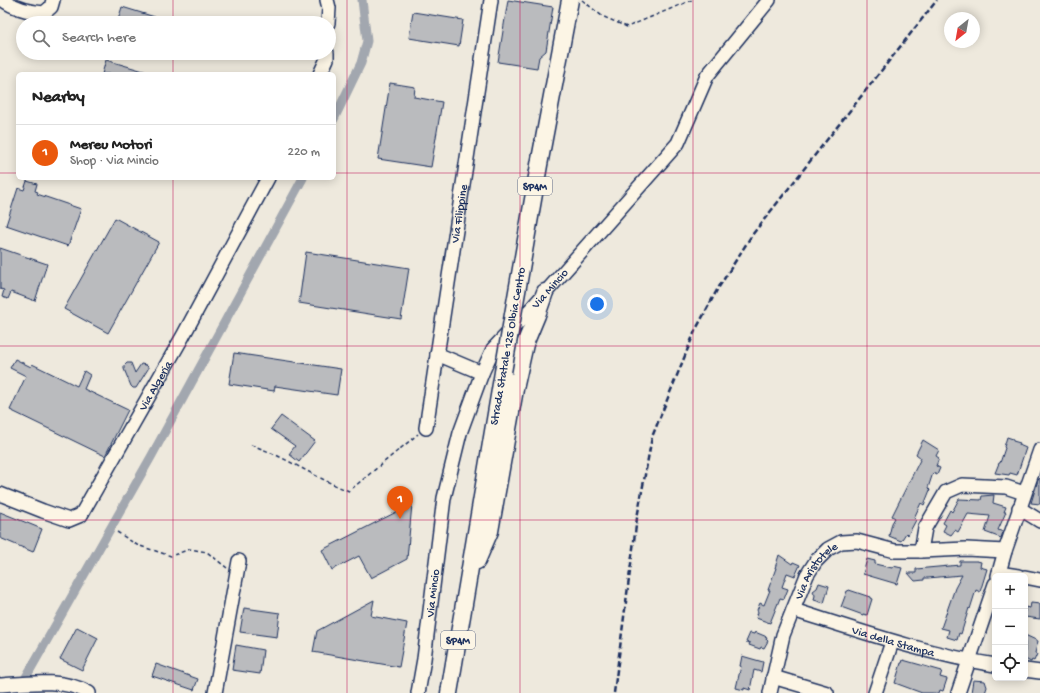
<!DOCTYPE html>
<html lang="en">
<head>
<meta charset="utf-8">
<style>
  :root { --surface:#fff; --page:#f2f2f2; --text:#222; --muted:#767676; --line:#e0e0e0; --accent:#ea580c }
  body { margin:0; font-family:"Gochi Hand",sans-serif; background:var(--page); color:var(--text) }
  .controls { position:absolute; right:12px; bottom:12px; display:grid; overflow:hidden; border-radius:6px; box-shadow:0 2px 10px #0003 }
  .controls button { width:36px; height:36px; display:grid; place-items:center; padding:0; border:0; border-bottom:1px solid var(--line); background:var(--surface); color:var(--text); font:20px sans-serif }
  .compass { position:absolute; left:944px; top:12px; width:36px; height:36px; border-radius:50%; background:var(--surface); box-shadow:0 2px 10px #0003; rotate:211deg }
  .you { position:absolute; left:597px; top:304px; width:14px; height:14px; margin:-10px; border:3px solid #fff; border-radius:50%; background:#1a73e8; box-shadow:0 0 0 6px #1a73e833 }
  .badge { display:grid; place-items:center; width:26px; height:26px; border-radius:50%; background:var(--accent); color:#fff; font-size:13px; font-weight:700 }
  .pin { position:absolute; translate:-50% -33px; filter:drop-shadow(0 1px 2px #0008) }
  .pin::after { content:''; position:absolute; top:21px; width:14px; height:12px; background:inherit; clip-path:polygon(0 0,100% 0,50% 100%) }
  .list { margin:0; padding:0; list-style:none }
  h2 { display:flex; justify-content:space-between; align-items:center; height:52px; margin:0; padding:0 16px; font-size:17px }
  h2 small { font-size:13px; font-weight:400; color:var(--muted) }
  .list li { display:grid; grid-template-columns:26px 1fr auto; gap:12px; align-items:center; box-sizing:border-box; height:56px; padding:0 16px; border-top:1px solid var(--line) }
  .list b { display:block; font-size:15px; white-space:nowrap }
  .list p { margin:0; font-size:13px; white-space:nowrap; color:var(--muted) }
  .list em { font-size:13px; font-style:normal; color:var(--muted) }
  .icon { flex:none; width:22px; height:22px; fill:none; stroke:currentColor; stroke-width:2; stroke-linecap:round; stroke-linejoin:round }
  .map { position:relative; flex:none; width:1040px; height:693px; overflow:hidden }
  .search { position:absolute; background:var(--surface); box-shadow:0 2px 10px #0003; left:16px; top:16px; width:320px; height:44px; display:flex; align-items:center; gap:10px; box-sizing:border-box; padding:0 14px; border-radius:22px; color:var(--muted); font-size:15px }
  .panel { position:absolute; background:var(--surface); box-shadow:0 2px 10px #0003; left:16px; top:72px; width:320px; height:108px; border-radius:6px }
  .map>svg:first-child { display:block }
</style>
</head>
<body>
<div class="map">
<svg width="1040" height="693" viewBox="0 0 1040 693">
  <rect width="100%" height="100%" fill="#eee9dd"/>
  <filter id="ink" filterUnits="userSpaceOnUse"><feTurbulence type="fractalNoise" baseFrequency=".025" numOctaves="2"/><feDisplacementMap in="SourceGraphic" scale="8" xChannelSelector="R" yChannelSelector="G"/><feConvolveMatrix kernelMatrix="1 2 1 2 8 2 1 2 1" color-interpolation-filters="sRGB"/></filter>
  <g filter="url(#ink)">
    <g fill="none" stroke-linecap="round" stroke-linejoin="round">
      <g stroke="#a2a7af" stroke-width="9">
        <polyline points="334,119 361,63 367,41 362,0"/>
        <polyline points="17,693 151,457 303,178"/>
      </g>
    </g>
    <g fill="#babbbe" stroke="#1b2f5e">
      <polygon points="508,0 553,7 546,51 539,57 537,68 498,62"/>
      <polygon points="122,7 168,21 168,23 117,23"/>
      <polygon points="413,12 463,20 459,46 409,38"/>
      <polygon points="106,60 147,72 146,74 102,74"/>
      <polygon points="390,83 415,87 414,97 442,102 431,167 378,159"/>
      <polygon points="27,181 37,184 35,191 38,192 37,194 81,209 68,246 6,225 18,188 24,190"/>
      <polygon points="115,218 159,242 108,333 64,309"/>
      <polygon points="0,248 47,264 35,301 11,292 8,299 2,297 4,290 0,289"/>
      <polygon points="306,252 409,268 401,319 299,303"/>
      <polygon points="234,353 341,369 337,395 275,386 274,391 229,384"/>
      <polygon points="15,359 31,367 32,364 77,386 84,371 90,375 84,389 128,410 105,456 10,410 26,376 10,368"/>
      <polygon points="127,363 131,363 135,373 141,364 146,365 148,367 148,369 136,388 133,388 131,386 124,369 124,366"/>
      <polygon points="281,416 315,441 299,462 289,454 295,446 271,429"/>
      <polygon points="1007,437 1013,439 1013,441 1020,443 1019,445 1026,448 1017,475 1010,473 1009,475 995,473 999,463 1000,463 1005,448 1004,447"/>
      <polygon points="923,440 939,450 936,456 939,458 936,466 940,468 937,475 933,473 928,488 930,490 924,505 921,503 914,518 916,520 908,535 906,533 901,541 889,536 892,523 895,518 892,516 921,458 916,454"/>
      <polygon points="1040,478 1040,504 1031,503 1038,480"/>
      <polygon points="994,495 993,503 1006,507 1004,512 1006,512 998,530 1003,532 1001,538 985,532 990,516 968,514 958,532 955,530 951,535 943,531 946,525 943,523 950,510 952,512 959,499 981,500 982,496"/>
      <polygon points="412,504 407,559 371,578 359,556 332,570 322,550"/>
      <polygon points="0,512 42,529 33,552 0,538"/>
      <polygon points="779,555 792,564 793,562 800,565 795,576 787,573 782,587 788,589 784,599 780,598 770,623 756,618 758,612 757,610 760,603 764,605 770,590 768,590 776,568 775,568"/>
      <polygon points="867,559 875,561 875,564 892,568 893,566 902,568 897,584 863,574"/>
      <polygon points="960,561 977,561 981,562 980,567 987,569 980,592 976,590 970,609 969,608 961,634 959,633 957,640 947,637 949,630 941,628 955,588 962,575 928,578 924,578 924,580 915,581 908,573 916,573 916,569 960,565"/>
      <polygon points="819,583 829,586 824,603 814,600 815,595 813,591 817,588"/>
      <polygon points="849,590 870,597 870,598 872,599 867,615 863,614 863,615 841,607 847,591 848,591"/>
      <polygon points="374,600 371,616 407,623 399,667 313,652 317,631"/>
      <polygon points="1031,603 1040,604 1040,619 1025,617 1025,607 1030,608"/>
      <polygon points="244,608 280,613 277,637 240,632"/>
      <polygon points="77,627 98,638 82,670 60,659"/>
      <polygon points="755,632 767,637 766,639 768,641 764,648 761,647 760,649 749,645 750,643 746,642 750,633 754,634"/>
      <polygon points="1025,635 1038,641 1035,653 1037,654 1034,661 1032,660 1031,662 1025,659"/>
      <polygon points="236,645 263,650 260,674 232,670"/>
      <polygon points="742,656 763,662 761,672 754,670 750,690 744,688 744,690 736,688 741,666 740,666"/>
      <polygon points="903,660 942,671 940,677 947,679 943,691 940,690 939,693 922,693 895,683 901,663 902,663"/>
      <polygon points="156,664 198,679 194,690 152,676"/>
      <polygon points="973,680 985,681 987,687 985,693 971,693"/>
    </g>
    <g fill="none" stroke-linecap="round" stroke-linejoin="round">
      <defs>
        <g id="minor">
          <path d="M 3,0 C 14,8 31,12 44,13 L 51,7 L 53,0"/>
          <polyline points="327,0 329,8 328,23"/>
          <polyline points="320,74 327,59 327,53"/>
          <polyline points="437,354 482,373"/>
          <path id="s1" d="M 426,428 L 491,0"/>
          <path id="s2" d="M 0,494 L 43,511 L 69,520 L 81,515 L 183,336 L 268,178"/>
          <polyline points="1019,508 1040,521"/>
          <polyline points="921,551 925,528 946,492 962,485 1006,487 1024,493"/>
          <polyline points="999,573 1018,576"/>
          <polyline points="998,576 1005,551 1040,450"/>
          <polyline points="1025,577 1040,580"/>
          <path id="s3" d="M 793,610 C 860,631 926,654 995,665"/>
          <polyline points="1025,670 1040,672"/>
          <polyline points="773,677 827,693"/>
          <path d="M 0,685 C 29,683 62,678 89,693"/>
          <polyline points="215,693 239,561"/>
          <path id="s4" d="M 418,693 L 424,659 L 444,498 L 460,433 L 482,373 L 493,349 L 530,310 L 678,143 L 707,76 L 769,0"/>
          <path id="s5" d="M 770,693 L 783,635 L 807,575 L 816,561 L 828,549 L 841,542 L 857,541 L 895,551 L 921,551 L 966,549 L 1005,551"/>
          <polyline points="875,693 892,642"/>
          <polyline points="958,693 995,584"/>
        </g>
        <g id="major">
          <polyline points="477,561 490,531 515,389 525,344 537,315 545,292"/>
          <polyline points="449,693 503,372"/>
        </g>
      </defs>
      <use href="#minor" stroke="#1b2f5e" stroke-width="16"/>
      <use href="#major" stroke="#1b2f5e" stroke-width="19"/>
      <g stroke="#1b2f5e" stroke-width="1.5" stroke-dasharray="4 3" stroke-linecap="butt">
        <polyline points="582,0 602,16 627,27 692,0"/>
        <path d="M 251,445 C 285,456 315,478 349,491 L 418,434"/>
        <polyline points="117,532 137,545 171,556 190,549 207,552 227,568"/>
      </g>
      <use href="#minor" stroke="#fcf5e5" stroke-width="13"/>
      <use href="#major" stroke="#fcf5e5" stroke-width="16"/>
      <polyline stroke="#1b2f5e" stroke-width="2.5" stroke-dasharray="6 3" stroke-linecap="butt" points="614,693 637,518 652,437 695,331 717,290 752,235 937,0"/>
      <defs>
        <polyline id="major-bridge" points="503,372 539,165 570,0"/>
      </defs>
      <use href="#major-bridge" stroke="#1b2f5e" stroke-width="19" stroke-linecap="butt"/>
      <use href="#major-bridge" stroke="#fcf5e5" stroke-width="16"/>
    </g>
  </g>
  <path fill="none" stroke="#c2185b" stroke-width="1" stroke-opacity="0.55" d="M 173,0 L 173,23M 347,0 L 347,693M 520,0 L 520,693M 693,0 L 693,693M 867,0 L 867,693M 173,53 L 173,74M 0,173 L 18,173M 334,173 L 1040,173M 173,178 L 173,693M 0,346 L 1040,346M 0,520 L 1040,520"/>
  <g text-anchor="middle" stroke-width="3" stroke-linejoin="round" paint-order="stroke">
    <g fill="#fcf5e5" stroke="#5e6a86" stroke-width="1">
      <rect x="518" y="177" width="34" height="18" rx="3"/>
      <rect x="441" y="631" width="34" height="18" rx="3"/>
    </g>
    <g font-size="11" font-weight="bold" fill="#1b2f5e">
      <text x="535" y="190">SP4M</text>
      <text x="458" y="644">SP4M</text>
    </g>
    <g font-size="12" fill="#1b2f5e" stroke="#fcf5e5">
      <text dy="4" stroke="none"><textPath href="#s1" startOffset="217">Via Filippine</textPath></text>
      <text dy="4" stroke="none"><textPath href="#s4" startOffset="437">Via Mincio</textPath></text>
      <text transform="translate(507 346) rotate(-80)" y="4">Strada Statale 125 Olbia Centro</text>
      <text dy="4" stroke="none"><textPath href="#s2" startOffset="236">Via Algeria</textPath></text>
      <text dy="4" stroke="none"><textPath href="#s5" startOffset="133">Via Aristotele</textPath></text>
      <text dy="4" stroke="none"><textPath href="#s4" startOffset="101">Via Mincio</textPath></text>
      <text dy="4" stroke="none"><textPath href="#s3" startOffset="105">Via della Stampa</textPath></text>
    </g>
  </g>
</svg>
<div class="controls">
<button>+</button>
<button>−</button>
<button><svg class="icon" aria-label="locate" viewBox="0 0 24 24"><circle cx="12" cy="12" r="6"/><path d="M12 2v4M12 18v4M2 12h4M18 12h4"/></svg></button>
</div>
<svg class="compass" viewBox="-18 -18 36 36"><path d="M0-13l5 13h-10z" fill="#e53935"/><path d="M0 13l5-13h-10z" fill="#767676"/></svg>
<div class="you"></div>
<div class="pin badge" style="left:400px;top:519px">1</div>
<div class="search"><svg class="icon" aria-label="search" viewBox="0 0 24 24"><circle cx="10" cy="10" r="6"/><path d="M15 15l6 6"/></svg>Search here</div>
<section class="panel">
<h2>Nearby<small></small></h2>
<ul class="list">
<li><span class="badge">1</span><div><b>Mereu Motori</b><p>Shop · Via Mincio</p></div><em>220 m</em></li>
</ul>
</section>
</div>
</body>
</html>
